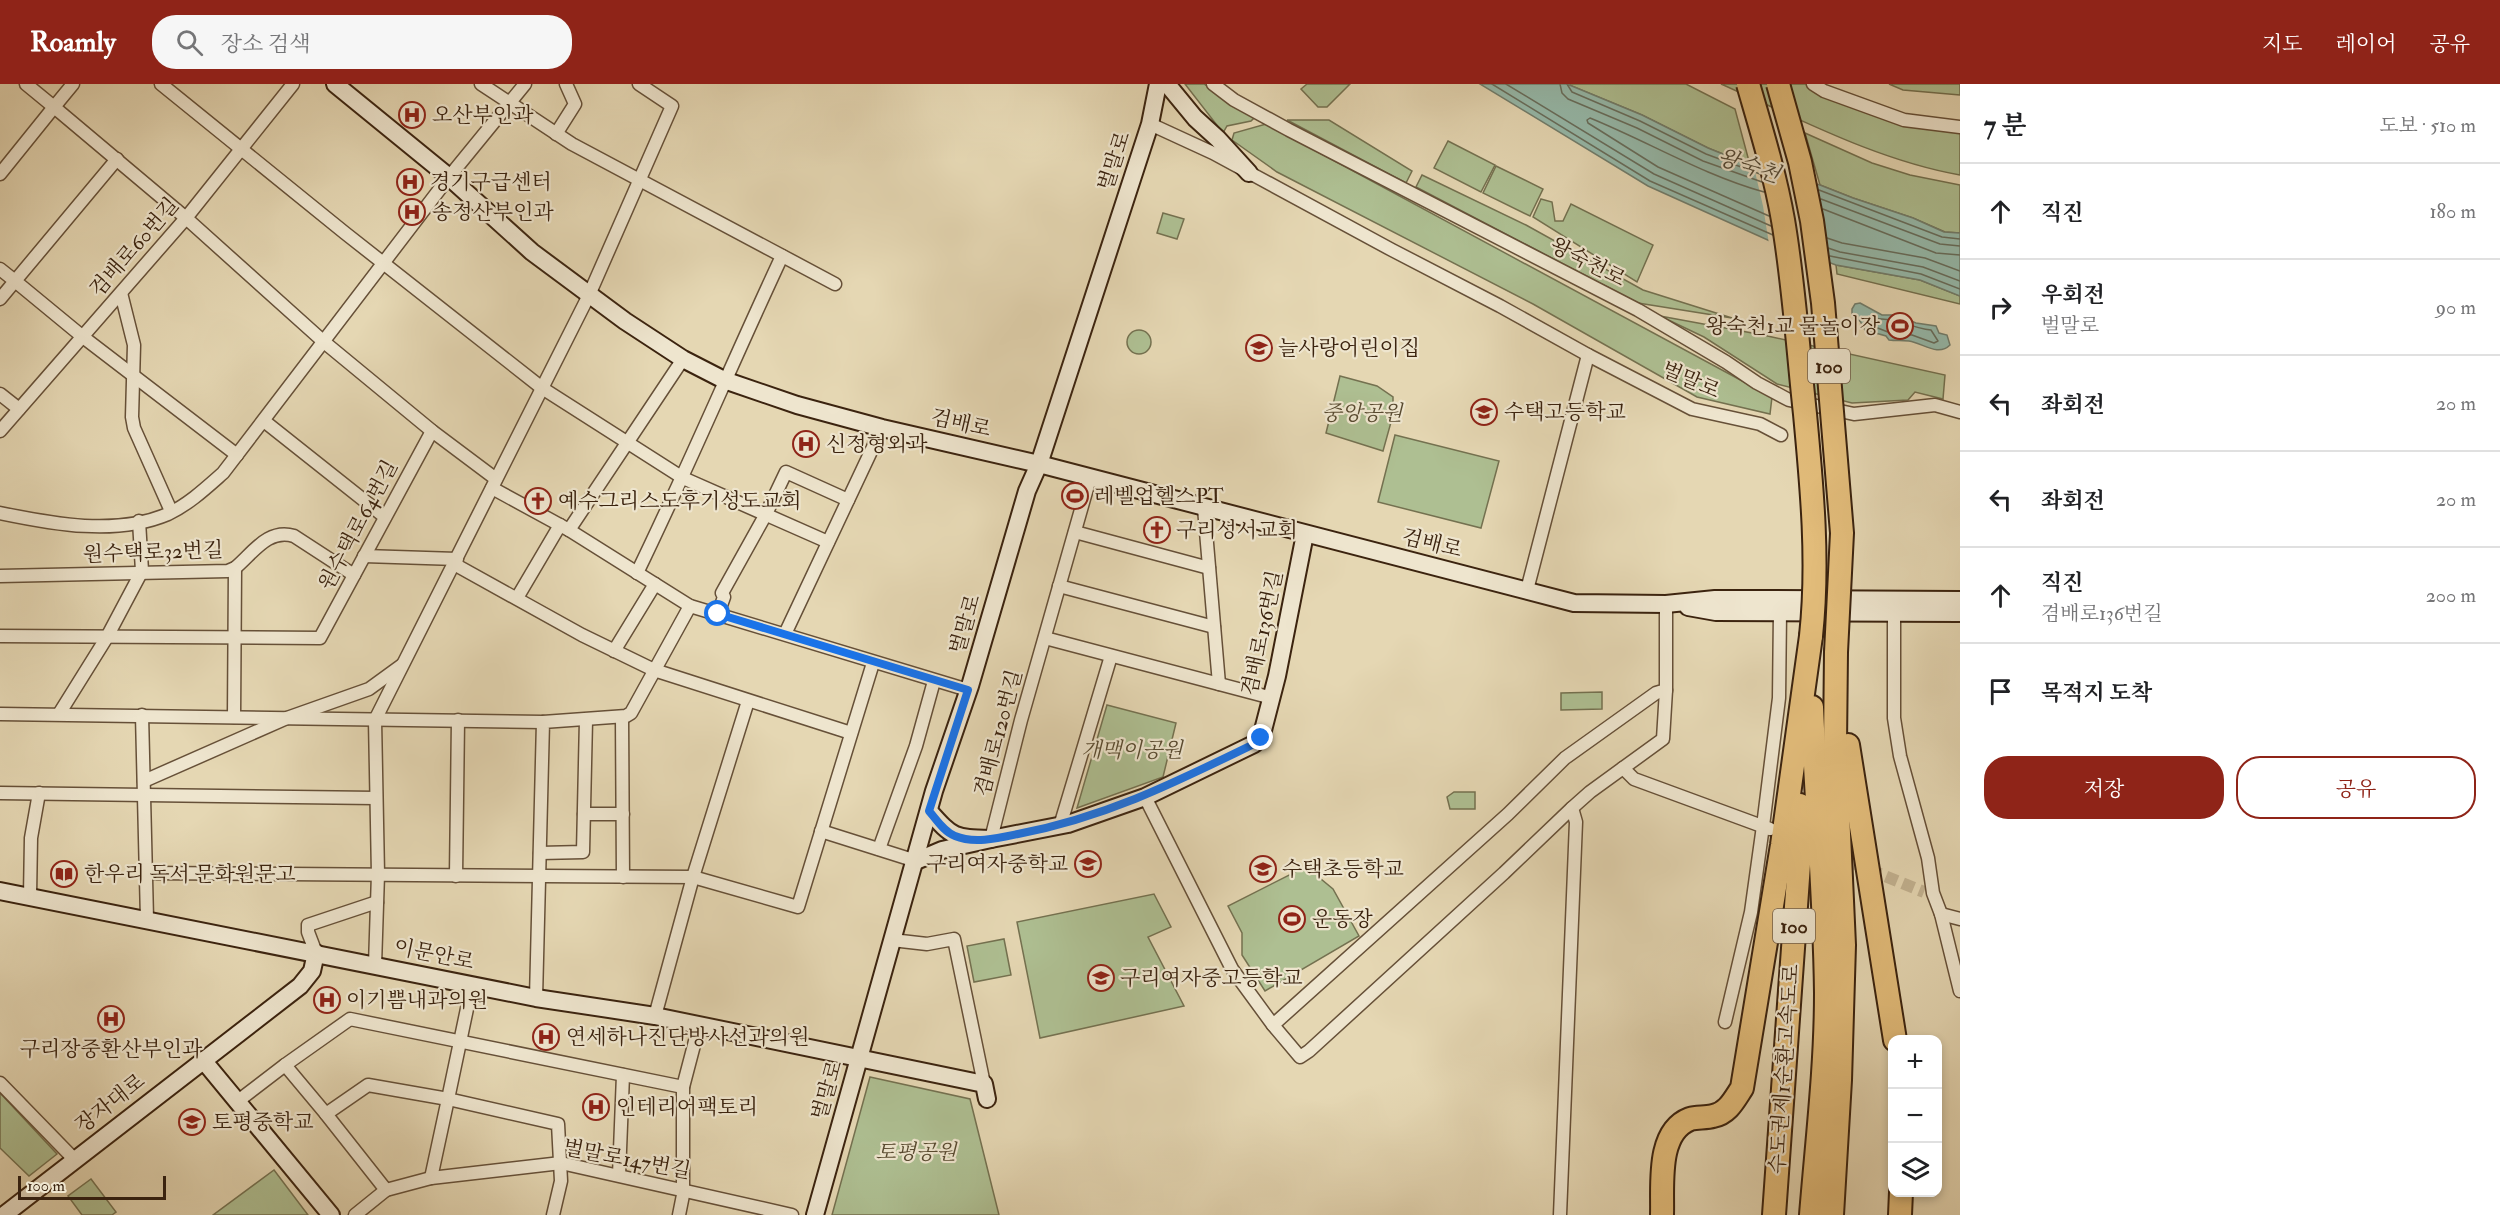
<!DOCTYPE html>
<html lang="ko">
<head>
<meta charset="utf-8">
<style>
  :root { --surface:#fff; --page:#f6f6f6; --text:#202124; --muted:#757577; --line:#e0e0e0; --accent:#8f2418 }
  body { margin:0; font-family:"IM FELL Double Pica","Noto Serif KR",serif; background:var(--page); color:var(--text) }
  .controls { position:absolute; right:18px; bottom:18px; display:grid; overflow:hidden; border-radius:12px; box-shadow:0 3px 9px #0003 }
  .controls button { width:54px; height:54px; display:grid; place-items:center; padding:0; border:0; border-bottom:2px solid var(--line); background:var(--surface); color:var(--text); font:30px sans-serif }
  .scale { position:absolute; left:18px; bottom:15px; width:148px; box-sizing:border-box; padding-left:6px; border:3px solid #3b230f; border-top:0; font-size:16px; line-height:21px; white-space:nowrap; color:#3b230f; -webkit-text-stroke:4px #eee5ce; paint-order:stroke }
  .stop { position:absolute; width:18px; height:18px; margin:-14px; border:4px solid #1a73e8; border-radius:50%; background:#fff }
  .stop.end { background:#1a73e8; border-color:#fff; box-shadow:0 2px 6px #0008 }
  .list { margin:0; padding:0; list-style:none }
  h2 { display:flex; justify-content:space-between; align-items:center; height:78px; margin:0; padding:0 24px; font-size:26px }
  h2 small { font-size:20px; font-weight:400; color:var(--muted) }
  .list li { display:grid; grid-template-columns:39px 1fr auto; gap:18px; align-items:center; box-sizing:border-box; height:96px; padding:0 24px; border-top:2px solid var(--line) }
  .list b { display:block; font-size:22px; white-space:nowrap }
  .list p { margin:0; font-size:20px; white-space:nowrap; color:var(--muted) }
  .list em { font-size:20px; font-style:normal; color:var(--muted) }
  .actions { display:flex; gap:12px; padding:18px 24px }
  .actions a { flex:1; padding:14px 0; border:2px solid var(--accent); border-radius:24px; text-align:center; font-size:21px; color:var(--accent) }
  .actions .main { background:var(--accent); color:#fff }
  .icon { flex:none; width:33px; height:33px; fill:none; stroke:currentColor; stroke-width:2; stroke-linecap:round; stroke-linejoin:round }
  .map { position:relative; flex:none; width:1960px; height:1131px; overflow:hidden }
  header { display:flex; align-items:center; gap:36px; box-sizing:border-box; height:84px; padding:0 30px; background:var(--accent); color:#fff }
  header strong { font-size:28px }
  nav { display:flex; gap:33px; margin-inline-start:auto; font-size:21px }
  .search { width:420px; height:54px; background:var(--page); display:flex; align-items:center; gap:15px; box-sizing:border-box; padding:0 21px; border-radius:24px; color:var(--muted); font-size:22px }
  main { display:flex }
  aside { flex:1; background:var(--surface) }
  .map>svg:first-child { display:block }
</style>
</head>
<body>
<header>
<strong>Roamly</strong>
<div class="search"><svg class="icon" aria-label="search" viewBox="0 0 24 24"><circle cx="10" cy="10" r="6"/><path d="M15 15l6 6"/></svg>장소 검색</div>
<nav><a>지도</a><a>레이어</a><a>공유</a></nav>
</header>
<main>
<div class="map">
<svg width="1960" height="1131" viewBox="0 0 1960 1131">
  <rect width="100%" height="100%" fill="#e5d7b3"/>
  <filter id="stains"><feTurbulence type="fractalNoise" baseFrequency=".00333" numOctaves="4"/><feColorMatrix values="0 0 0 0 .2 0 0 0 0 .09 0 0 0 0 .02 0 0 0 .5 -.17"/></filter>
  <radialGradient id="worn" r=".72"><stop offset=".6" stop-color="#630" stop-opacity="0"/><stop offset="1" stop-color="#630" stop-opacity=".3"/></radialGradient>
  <g fill="#aebf92" stroke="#747150" stroke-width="1.5">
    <polygon points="1185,0 1204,0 1254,34 1251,37 1227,42 1223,49"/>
    <polygon points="1307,0 1350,0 1327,23 1318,23 1301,5"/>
    <polygon points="1567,0 1686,0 1735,25 1750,81 1708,64 1642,31"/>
    <path d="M 1721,0 L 1809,0 L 1823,11 L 1960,46 L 1960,91 C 1876,76 1798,34 1721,0 Z"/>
    <polygon points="1889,0 1960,0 1960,11 1903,6"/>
    <polygon points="1287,36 1329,36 1412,87 1406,99"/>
    <polygon points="1266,40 1772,313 1770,330 1697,313 1533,220 1277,88 1232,56 1234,49"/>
    <polygon points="1805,49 1872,79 1910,91 1960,101 1960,149 1945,148 1913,134 1853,114 1820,101"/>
    <polygon points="1448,57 1495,81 1481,108 1434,84"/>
    <polygon points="1496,82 1543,105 1530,132 1483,109"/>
    <polygon points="1422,91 1526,141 1643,206 1732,234 1638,219 1416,103"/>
    <polygon points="1541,115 1552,118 1555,137 1563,137 1571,120 1653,161 1637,198 1533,133"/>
    <polygon points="1163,129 1184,135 1177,155 1157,149"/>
    <polygon points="1836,181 1920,196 1960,212 1960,220 1837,190"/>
    <polygon points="1660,232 1763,251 1945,291 1943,315 1915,308 1908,316 1852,319 1777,300 1704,253"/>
    <circle cx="1139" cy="258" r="12"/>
    <polygon points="1340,292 1377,302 1393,313 1393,331 1383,367 1326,349"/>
    <polygon points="1395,351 1499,377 1481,444 1378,418"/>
    <polygon points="1602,608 1602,625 1561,626 1561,609"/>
    <polygon points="1107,621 1176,639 1163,693 1077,724"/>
    <polygon points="1454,708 1475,708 1475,725 1450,725 1447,713"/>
    <polygon points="1313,779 1321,795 1333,805 1359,852 1265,907 1242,871 1242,849 1228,822"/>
    <polygon points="1154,810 1171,843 1148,853 1184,922 1040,954 1017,838"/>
    <polygon points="1004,855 1011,891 974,898 967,862"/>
    <polygon points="870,993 970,1015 999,1131 832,1131"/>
    <polygon points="0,1009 57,1070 29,1092 0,1064"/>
    <polygon points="274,1086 308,1131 213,1131"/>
    <polygon points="91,1095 116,1128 112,1131 82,1131 68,1112"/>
  </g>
  <g fill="#96baab" stroke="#727e6d" stroke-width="1.5">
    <polygon points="1480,0 1567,0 1642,31 1708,64 1750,81 1820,101 1853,114 1913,134 1944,148 1960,149 1960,212 1920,196 1836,181 1770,157 1648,102"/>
    <path d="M 1860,219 L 1882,231 L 1896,231 L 1916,239 L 1936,242 L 1939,249 L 1947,251 L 1950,261 C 1938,273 1923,259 1909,257 C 1902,256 1896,257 1889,256 L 1886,252 L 1865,246 L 1860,237 L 1852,232 L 1852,225 L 1855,220 Z"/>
  </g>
  <polygon fill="#e5d7b3" points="1753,79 1816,96 1823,129 1830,182 1769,160 1763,122"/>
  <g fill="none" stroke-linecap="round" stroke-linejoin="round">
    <g stroke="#686e5d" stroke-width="1.5">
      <polyline points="1492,0 1650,97 1773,151"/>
      <polyline points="1506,0 1654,90 1771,142"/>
      <polyline points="1560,0 1562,9 1568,15 1637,44 1703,77 1762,98"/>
      <polyline points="1567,0 1572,8 1640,37 1706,70 1760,90"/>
      <polyline points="1819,106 1942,153 1960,155"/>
      <path d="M 1764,108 C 1703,91 1649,58 1590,34 L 1587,36 L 1588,39 L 1658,83 L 1769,132"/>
      <polyline points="1821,115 1940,160 1960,162"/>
      <polyline points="1823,125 1936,169 1960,171"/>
      <polyline points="1827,154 1842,159 1925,174 1960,187"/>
      <polyline points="1828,164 1840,168 1923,183 1960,197"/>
      <polyline points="1830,172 1921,190 1960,205"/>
      <path d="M 1870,233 C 1880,236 1890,235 1899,237 C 1910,241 1919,245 1931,246 L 1938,257 L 1934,259 L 1912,251 L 1893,250 L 1870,241 L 1868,236 Z"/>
    </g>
    <polyline stroke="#c3b392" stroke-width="12" stroke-dasharray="12 6" stroke-linecap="butt" points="1836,772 1924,808"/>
    <defs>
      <g id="street">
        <polyline points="26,0 54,23 73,0"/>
        <polyline points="161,0 345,149 542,304 683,394 828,458"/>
        <polyline points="481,0 572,60 835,200"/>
        <polyline points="1213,0 1234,16 1289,46 1638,226 1726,278 1757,299 1789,316 1854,330 1935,321 1960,328"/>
        <polyline points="1813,0 1824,7 1904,36 1960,43"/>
        <polyline points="1150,40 1213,69 1392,166 1500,222 1588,271 1692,325 1760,340 1781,351"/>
        <polyline points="556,50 575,20 566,0"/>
        <polyline points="117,75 15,197 83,253 237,371"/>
        <polyline points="0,90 54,23 186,134 324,258 432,347 496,395"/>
        <polyline points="0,185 15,197 0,215"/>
        <polyline points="121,209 134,261 132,333 134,344 171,427"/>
        <polyline points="0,310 19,325"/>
        <polyline points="264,337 385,433"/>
        <polyline points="0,347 186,134 293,0"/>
        <polyline points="492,404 569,446 690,522 968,606"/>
        <polyline points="1204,424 1219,600"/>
        <path d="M 0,429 C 53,440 116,452 168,430 C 189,420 206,404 223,389 L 449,93 L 525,0"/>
        <polyline points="569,446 683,275"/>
        <polyline points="1075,448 1209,484"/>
        <polyline points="364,472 457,475"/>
        <polyline points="454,480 582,551 654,586 851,649"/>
        <path d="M 637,489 C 688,384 733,277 782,172"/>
        <path d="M 0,492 L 228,487 L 235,484 C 253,469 268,444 294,452 L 354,491"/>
        <polyline points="1059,502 1214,543"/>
        <polyline points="1527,506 1588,271"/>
        <polyline points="517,514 560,441"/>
        <polyline points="1894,529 1894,634 1900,672 1928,774 1933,809 1941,830 1960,907"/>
        <polyline points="718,530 724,513 722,509 766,430 786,388 848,416"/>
        <polyline points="785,550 882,344"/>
        <polyline points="0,552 320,554 432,347"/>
        <polyline points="1045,554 1272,614"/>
        <polyline points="614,567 655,500"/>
        <polyline points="0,630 543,638"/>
        <polyline points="59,630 107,553 142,487 139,437"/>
        <polyline points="142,631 147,835"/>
        <polyline points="234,633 235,484"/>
        <polyline points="622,633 623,793"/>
        <polyline points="1623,684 1634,695 1770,745"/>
        <polyline points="144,697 287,634 369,605 402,581"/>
        <polyline points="0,709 376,714"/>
        <polyline points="1145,713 1232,885 1273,941 1508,730 1565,674 1656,609 1666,606 1666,520"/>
        <polyline points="1572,724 1590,708 1663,655 1666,606"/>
        <polyline points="584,730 623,730"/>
        <polyline points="1060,742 1111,572"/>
        <polyline points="821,747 916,777"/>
        <polyline points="991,755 1021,636 1090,394"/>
        <polyline points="879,765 916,662 934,597"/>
        <polyline points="540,769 583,768 586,636"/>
        <polyline points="146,789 693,793 798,823 873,579"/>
        <polyline points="456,792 458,636"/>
        <polyline points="30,812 31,754 39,709"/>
        <polyline points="1941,830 1960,835"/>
        <polyline points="892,856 927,860 954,855 984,1000"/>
        <polyline points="316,869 308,848 308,841 377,818"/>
        <polyline points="375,881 378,790 375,636 589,211 672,22 639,0"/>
        <polyline points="472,901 448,1015 558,1040 561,1097 553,1131"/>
        <polyline points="536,914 543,638 626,632 631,629 690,522"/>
        <polyline points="655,932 693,793 748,617"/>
        <polyline points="1725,938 1751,828 1763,742 1779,614 1780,528"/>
        <polyline points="1273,941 1300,973 1309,967 1504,789 1572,724 1576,738 1560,1131"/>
        <polyline points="285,981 326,1030"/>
        <polyline points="0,999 74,1075"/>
        <polyline points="238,1017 285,981 350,935 683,1003"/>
        <polyline points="619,1091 623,991"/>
        <polyline points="386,1106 326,1030 368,1001 448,1015 431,1094"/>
        <polyline points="355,1131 386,1106 431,1094 561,1079 792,1131"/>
        <polyline points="679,1131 683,1111 683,1003 699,942"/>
      </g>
      <g id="secondary">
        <polyline points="335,0 449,93 532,168 625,237 683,275 724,296 797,321 882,344 1039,380 1574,519 1666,520 1715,515 1775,515 1960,516"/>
        <polyline points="1167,0 1195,34 1218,55 1249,89"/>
        <polyline points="1688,523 1716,528 1960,529"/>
        <polyline points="991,755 1068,740 1145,713 1254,660 1261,654 1277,592 1305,450"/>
        <path d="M 916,777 L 942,766 L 991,755 C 954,754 953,754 929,727"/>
        <polyline points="0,807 536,914 655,932 984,1000 987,1015"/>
        <polyline points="203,976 331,1131"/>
        <polyline points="4,1131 300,902 312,887 316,869"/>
        <polyline points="815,1131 934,707 970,602 1027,407 1039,380 1150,40 1158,0"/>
      </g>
      <g id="highway">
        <polyline points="1848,661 1895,956"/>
        <path d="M 1662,1131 C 1663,1102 1656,1048 1690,1035 C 1697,1033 1706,1034 1713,1032 C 1728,1029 1734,1016 1742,1004 L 1782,761 L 1811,552"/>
        <polyline points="1774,1131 1799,780 1800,721"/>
        <path d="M 1811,1131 C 1817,1057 1826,983 1826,909 C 1825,813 1816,718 1812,623"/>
        <polyline points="1832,1131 1840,996 1844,861 1835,661 1836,568"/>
        <polyline points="1900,1131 1901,1108"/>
      </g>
    </defs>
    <use href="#street" stroke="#665038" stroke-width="15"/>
    <use href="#secondary" stroke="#3b230f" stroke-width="20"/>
    <use href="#highway" stroke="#3b230f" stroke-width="26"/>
    <use href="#street" stroke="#eee5ce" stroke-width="12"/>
    <use href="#secondary" stroke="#eee5ce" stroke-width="16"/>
    <use href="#highway" stroke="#e2bc7a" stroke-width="22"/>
    <defs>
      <g id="highway-bridge">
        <path d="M 1748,0 C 1761,45 1775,90 1783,136 C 1794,200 1798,266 1805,330 C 1812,404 1819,479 1811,552"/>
        <polyline points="1778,0 1800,78 1812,137 1823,219 1842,449 1836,568"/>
      </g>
    </defs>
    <use href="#highway-bridge" stroke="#3b230f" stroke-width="26" stroke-linecap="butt"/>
    <use href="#highway-bridge" stroke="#e2bc7a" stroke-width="22"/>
  </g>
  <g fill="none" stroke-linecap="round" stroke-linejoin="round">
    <path stroke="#1a73e8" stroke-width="8" d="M 718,530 L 968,606 L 929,727 C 936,735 944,748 955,752 C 974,760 999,754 1018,750 C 1106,733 1174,699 1254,660 L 1261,654"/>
  </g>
  <defs>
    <symbol id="hospital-ring" viewBox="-11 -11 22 22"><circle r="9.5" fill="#eee5ce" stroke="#8f2418" stroke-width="1.5"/><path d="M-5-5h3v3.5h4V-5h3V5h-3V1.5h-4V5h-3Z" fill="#8f2418"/></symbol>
    <symbol id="stadium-ring" viewBox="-11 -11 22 22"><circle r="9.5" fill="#eee5ce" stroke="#8f2418" stroke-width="1.5"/><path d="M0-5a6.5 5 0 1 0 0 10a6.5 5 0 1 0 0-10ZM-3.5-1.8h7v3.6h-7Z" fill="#8f2418"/></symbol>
    <symbol id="school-ring" viewBox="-11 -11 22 22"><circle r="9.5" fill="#eee5ce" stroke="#8f2418" stroke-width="1.5"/><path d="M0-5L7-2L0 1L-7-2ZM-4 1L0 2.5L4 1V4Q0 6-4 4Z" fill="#8f2418"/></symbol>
    <symbol id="church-ring" viewBox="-11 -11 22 22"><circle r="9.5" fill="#eee5ce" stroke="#8f2418" stroke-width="1.5"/><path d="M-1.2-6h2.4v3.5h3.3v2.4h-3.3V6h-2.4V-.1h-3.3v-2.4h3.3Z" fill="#8f2418"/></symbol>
    <symbol id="library-ring" viewBox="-11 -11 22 22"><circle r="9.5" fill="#eee5ce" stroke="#8f2418" stroke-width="1.5"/><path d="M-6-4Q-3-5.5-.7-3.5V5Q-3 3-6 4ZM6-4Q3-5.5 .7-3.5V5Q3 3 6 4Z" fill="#8f2418"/></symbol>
  </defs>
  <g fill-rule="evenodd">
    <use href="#hospital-ring" x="397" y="16" width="30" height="30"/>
    <use href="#hospital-ring" x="395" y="83" width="30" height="30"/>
    <use href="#hospital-ring" x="397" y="113" width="30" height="30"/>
    <use href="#stadium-ring" x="1885" y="227" width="30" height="30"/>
    <use href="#school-ring" x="1244" y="249" width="30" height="30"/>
    <use href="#school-ring" x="1469" y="313" width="30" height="30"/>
    <use href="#hospital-ring" x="791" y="345" width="30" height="30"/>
    <use href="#stadium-ring" x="1060" y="397" width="30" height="30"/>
    <use href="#church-ring" x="523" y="402" width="30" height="30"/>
    <use href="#church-ring" x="1142" y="431" width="30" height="30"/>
    <use href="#school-ring" x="1073" y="765" width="30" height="30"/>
    <use href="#school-ring" x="1248" y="770" width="30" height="30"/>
    <use href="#library-ring" x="49" y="775" width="30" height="30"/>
    <use href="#stadium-ring" x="1277" y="820" width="30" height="30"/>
    <use href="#school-ring" x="1086" y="879" width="30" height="30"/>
    <use href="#hospital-ring" x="312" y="901" width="30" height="30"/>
    <use href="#hospital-ring" x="96" y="920" width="30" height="30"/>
    <use href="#hospital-ring" x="531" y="938" width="30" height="30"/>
    <use href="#hospital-ring" x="581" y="1008" width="30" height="30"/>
    <use href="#school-ring" x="177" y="1023" width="30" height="30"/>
  </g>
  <g text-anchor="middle" stroke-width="4.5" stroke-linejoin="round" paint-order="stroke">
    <g fill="#eee5ce" stroke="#715d48" stroke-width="1.5">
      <rect x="1808" y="265" width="42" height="34" rx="4.5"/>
      <rect x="1773" y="825" width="42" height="34" rx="4.5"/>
    </g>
    <g font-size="20" font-weight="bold" fill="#3b230f">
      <text x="1829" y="289">100</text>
      <text x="1794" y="849">100</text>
    </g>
    <g font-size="21" fill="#3b230f" stroke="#eee5ce" text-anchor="start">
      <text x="432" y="38">오산부인과</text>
      <text x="430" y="105">경기구급센터</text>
      <text x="432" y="135">송정산부인과</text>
      <text x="1880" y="249" text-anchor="end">왕숙천1교 물놀이장</text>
      <text x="1278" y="271">늘사랑어린이집</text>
      <text x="1504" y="335">수택고등학교</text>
      <text x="826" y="367">신정형외과</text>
      <text x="1094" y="419">레벨업헬스PT</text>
      <text x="558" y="424">예수그리스도후기성도교회</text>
      <text x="1176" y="453">구리성서교회</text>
      <text x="1068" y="787" text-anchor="end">구리여자중학교</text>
      <text x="1282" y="792">수택초등학교</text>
      <text x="84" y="797">한우리 독서 문화원문고</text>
      <text x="1312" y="842">운동장</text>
      <text x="1120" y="901">구리여자중고등학교</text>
      <text x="346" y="923">이기쁨내과의원</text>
      <text x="566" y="960">연세하나진단방사선과의원</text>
      <text x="111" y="972" text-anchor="middle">구리장중환산부인과</text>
      <text x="616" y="1030">인테리어팩토리</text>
      <text x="212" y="1045">토평중학교</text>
    </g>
    <g font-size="21" fill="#3b230f" stroke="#eee5ce">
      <text transform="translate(1114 77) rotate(-72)" y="7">벌말로</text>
      <text transform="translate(134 163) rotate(-49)" y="7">검배로60번길</text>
      <text transform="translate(1588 178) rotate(27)" y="7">왕숙천로</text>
      <text transform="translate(1691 296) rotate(23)" y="7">벌말로</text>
      <text transform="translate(961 339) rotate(13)" y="7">검배로</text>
      <text transform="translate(358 441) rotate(-62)" y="7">원수택로64번길</text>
      <text transform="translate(1432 459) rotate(14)" y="7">검배로</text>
      <text transform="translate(153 468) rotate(-2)" y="7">원수택로32번길</text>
      <text transform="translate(965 540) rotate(-74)" y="7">벌말로</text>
      <text transform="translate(1262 549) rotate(-78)" y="7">겸배로136번길</text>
      <text transform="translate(998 649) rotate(-75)" y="7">겸배로120번길</text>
      <text transform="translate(434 870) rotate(12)" y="7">이문안로</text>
      <text transform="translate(1784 985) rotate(-86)" y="7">수도권제1순환고속도로</text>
      <text transform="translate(827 1006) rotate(-74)" y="7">벌말로</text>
      <text transform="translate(110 1019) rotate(-38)" y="7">장자대로</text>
      <text transform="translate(627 1075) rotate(11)" y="7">벌말로147번길</text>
    </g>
    <g font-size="21" font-style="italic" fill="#584a30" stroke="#eee5ce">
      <text x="1362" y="336">중앙공원</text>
      <text x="1132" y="673">개맥이공원</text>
      <text x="916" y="1075">토평공원</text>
    </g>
    <g font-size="22" font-style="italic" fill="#524936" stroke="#eee5ce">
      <text transform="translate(1749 81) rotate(18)" y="8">왕숙천</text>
    </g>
  </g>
  <rect width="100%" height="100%" filter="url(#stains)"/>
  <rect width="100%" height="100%" fill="url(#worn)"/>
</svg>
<div class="controls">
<button>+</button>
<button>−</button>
<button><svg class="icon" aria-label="layers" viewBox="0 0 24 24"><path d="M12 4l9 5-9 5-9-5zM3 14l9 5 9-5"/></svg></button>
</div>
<div class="scale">100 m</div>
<div class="stop" style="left:718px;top:530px"></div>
<div class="stop end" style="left:1261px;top:654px"></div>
</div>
<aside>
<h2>7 분<small>도보 · 510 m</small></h2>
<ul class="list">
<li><svg class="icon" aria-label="ahead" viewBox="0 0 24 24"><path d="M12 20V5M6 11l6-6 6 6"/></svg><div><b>직진</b></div><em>180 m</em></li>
<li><svg class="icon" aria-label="right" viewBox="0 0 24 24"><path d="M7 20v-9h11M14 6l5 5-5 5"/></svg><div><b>우회전</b><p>벌말로</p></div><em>90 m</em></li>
<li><svg class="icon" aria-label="left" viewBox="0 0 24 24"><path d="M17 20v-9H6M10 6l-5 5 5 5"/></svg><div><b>좌회전</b></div><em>20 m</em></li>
<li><svg class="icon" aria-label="left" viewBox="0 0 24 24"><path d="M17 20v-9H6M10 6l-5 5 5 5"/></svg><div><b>좌회전</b></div><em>20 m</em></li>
<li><svg class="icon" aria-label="ahead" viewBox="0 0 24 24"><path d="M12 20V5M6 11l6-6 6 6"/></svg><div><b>직진</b><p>겸배로136번길</p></div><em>200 m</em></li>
<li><svg class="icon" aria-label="arrive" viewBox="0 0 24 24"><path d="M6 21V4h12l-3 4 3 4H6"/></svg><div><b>목적지 도착</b></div></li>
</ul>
<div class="actions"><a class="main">저장</a><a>공유</a></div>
</aside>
</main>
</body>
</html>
